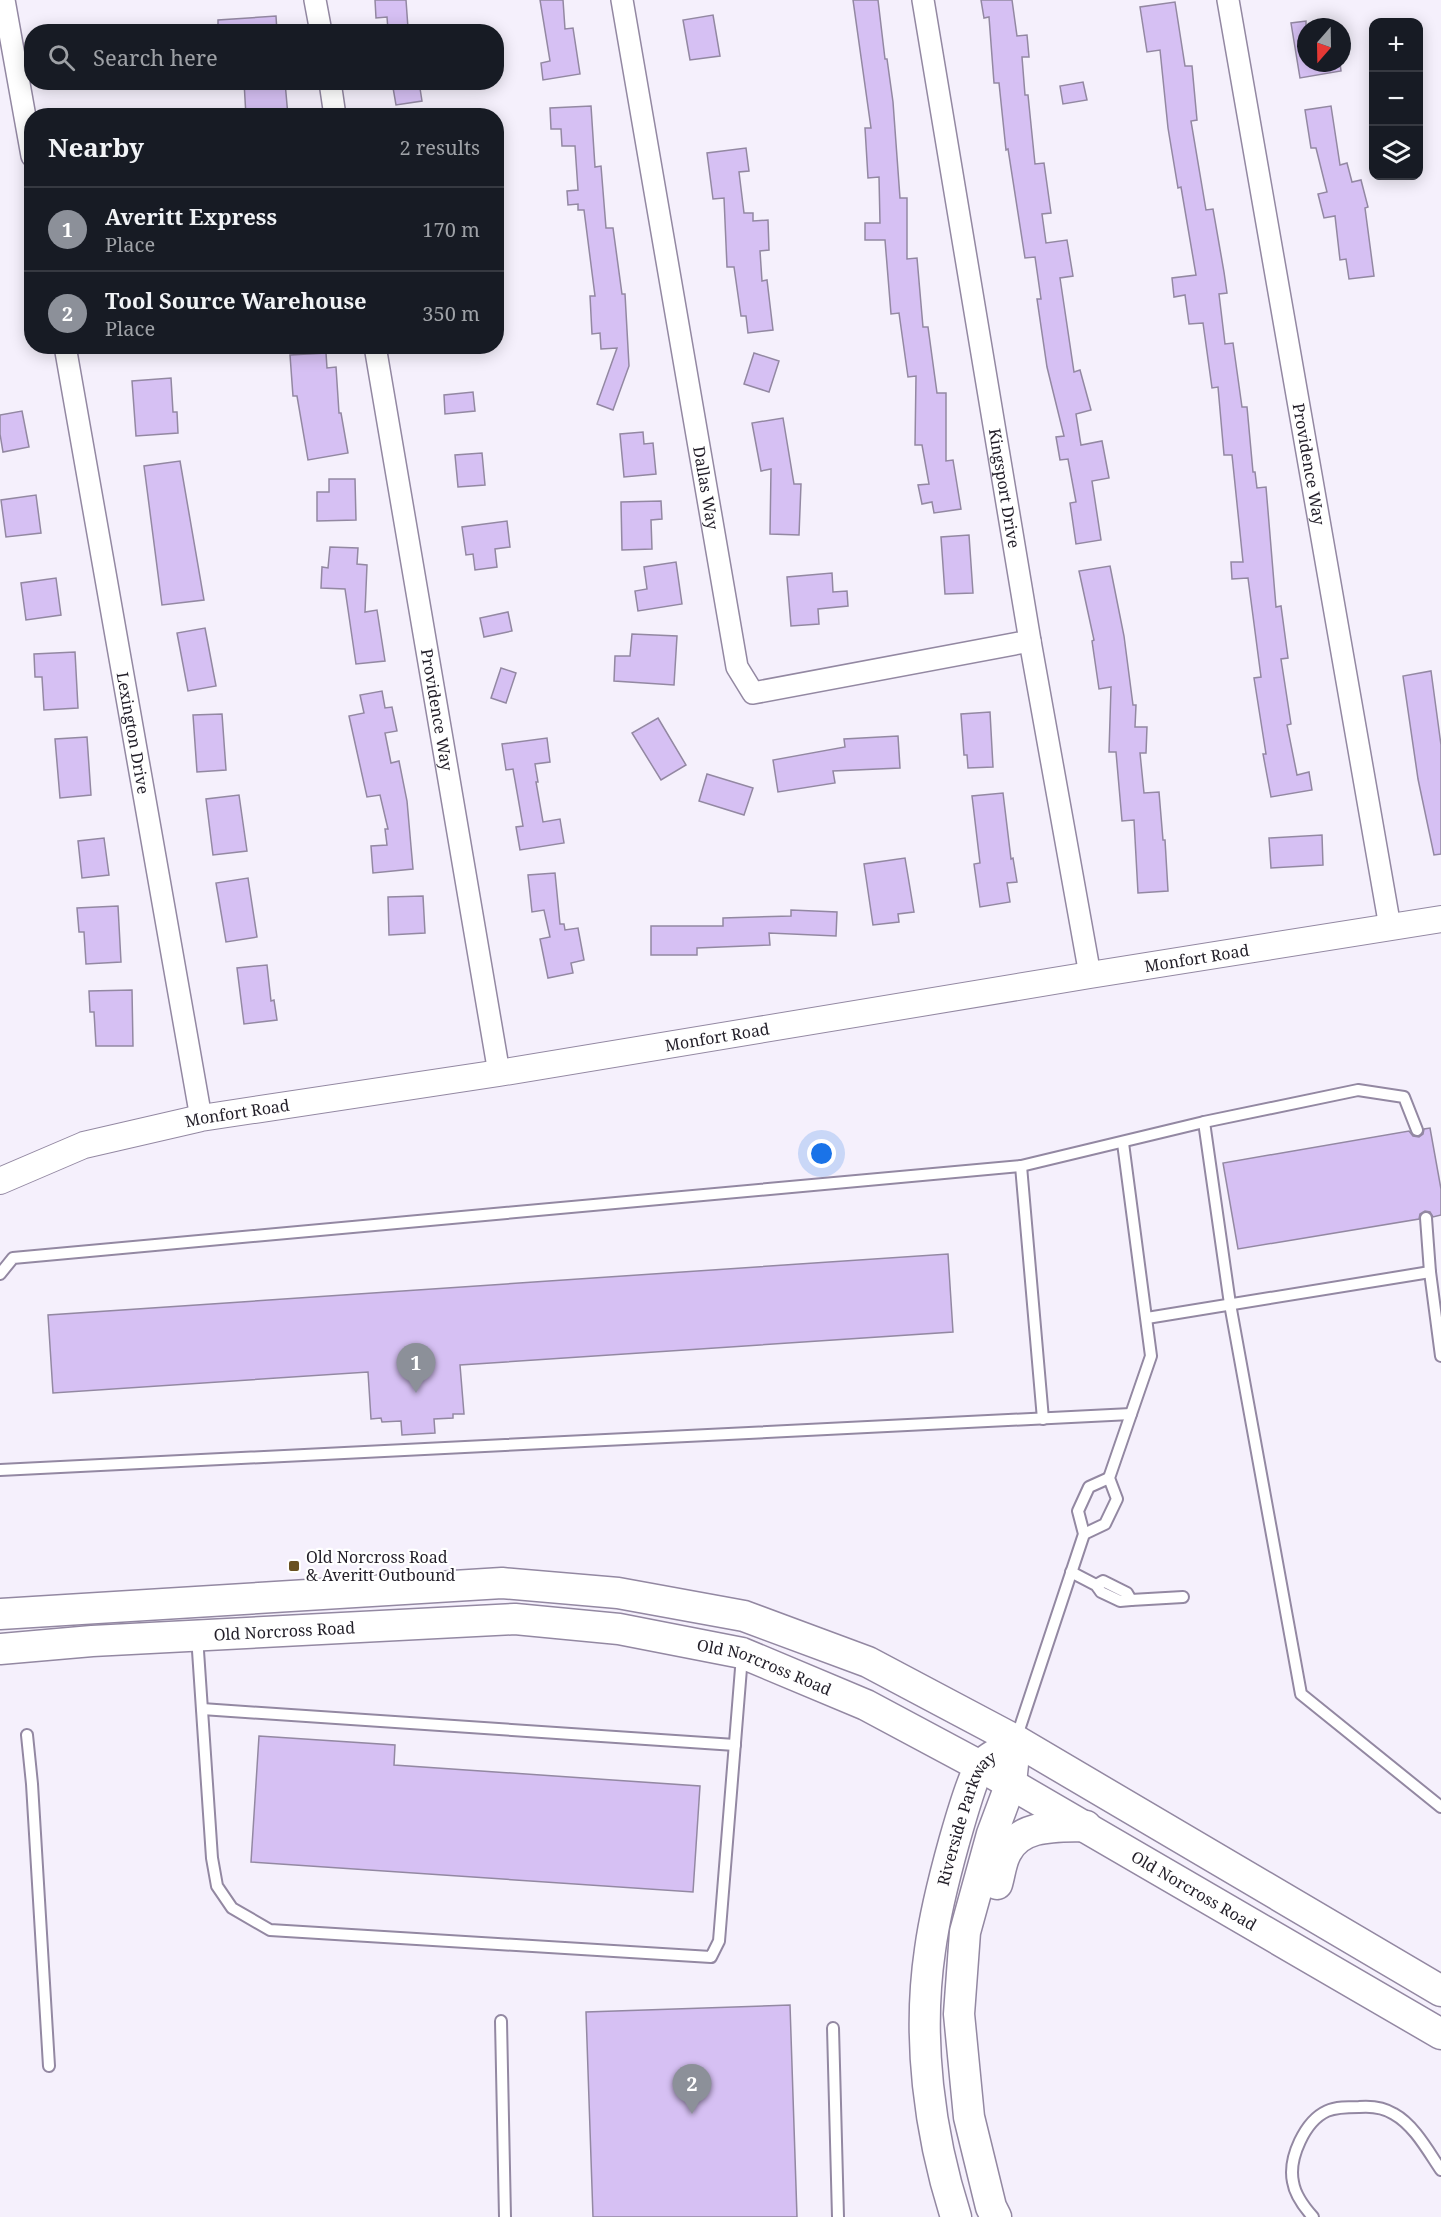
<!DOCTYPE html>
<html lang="en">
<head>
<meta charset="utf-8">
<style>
  :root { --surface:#171b24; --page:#242831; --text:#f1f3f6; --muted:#9ea1a6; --line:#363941; --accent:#8c9099 }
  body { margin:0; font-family:"Noto Serif",serif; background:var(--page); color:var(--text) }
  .controls { position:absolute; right:18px; top:18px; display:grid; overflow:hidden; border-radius:12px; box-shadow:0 3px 15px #0003 }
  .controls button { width:54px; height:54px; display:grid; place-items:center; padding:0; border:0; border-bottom:2px solid var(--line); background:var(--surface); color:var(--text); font:30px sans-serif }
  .compass { position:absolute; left:1297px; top:18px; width:54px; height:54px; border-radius:50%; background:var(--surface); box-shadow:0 3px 15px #0003; rotate:200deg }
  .you { position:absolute; left:822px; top:1154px; width:21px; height:21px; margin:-15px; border:4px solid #fff; border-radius:50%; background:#1a73e8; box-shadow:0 0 0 9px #1a73e833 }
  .badge { display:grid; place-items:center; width:39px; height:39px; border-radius:50%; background:var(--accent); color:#fff; font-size:20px; font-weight:700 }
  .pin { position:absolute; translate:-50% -50px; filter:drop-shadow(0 2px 3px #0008) }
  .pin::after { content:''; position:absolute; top:32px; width:21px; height:18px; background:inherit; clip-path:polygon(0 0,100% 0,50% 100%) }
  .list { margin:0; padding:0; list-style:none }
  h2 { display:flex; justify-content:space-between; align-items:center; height:78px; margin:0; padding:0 24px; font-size:26px }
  h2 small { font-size:20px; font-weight:400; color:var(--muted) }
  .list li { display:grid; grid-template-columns:39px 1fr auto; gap:18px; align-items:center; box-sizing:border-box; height:84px; padding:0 24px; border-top:2px solid var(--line) }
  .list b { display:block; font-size:22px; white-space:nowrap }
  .list p { margin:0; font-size:20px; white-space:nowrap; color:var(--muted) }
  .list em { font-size:20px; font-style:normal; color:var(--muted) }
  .icon { flex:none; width:33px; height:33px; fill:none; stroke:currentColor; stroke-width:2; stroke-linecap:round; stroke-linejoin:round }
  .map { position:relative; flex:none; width:1441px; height:2217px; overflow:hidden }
  .search { position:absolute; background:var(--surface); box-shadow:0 3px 15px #0003; left:24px; top:24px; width:480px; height:66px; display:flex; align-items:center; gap:15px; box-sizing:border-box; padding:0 21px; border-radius:24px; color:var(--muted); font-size:22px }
  .panel { position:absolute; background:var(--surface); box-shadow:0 3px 15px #0003; left:24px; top:108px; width:480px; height:246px; border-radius:24px }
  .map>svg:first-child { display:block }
</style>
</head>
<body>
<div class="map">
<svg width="1441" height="2217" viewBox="0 0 1441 2217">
  <rect width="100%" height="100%" fill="#f5f0fc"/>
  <g fill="#d6c0f3" stroke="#9388a2" stroke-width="1.5">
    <polygon points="375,0 406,0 408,28 388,30 387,17 376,18"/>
    <polygon points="540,0 563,0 565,29 573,28 580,74 543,80 541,63 550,61"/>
    <polygon points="853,0 878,0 885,59 887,59 893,102 900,198 907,198 907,259 917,258 923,327 928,327 937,393 946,393 946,461 953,460 961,509 934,513 932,502 922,504 918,485 929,484 922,445 915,445 916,376 908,377 899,313 891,314 885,240 865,240 865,223 880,223 879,177 868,178 865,128 871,128"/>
    <polygon points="981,0 1012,0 1017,36 1027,35 1029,57 1022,57 1025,95 1028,95 1035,164 1044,163 1051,213 1042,214 1046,243 1067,240 1073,276 1060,278 1074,372 1080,370 1091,410 1076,414 1081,445 1102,441 1109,478 1092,481 1101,540 1076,544 1070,503 1076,502 1068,459 1060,460 1056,437 1064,436 1047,367 1037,299 1041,299 1035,257 1025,258 1008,149 1006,150 999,83 994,83 989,17 984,18"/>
    <polygon points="1175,2 1185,66 1192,66 1197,120 1191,121 1206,210 1213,209 1224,272 1227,293 1219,294 1225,344 1233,343 1242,407 1247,407 1253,472 1255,472 1257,488 1266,487 1276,607 1281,606 1288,658 1281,659 1291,724 1287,725 1297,775 1309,772 1312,790 1271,797 1263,754 1266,754 1254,678 1261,677 1248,578 1232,579 1231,562 1243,562 1232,455 1224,455 1218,387 1212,388 1203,323 1189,324 1185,295 1174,297 1172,278 1196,275 1181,187 1178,188 1168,128 1160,50 1147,52 1140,7"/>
    <polygon points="713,15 720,56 690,60 683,20"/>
    <polygon points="276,16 277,32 218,32 218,20"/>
    <polygon points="1306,21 1306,63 1340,63 1341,71 1300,78 1291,23"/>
    <polygon points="244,82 285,82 288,116 246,116"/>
    <polygon points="392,82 419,82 422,101 396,105"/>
    <polygon points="1083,82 1087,100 1063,104 1060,86"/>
    <polygon points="591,106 595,167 601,166 606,228 613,228 622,294 625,294 629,366 613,410 597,404 617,348 601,349 600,333 592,334 590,296 595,296 584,210 578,210 578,204 568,205 567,191 578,190 575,146 562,146 561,129 551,129 550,108"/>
    <polygon points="1331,106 1340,165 1347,163 1352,182 1361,180 1368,207 1365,208 1374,276 1349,279 1346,259 1340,260 1335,216 1324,218 1318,194 1327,192 1316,148 1311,148 1305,110"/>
    <polygon points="746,148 749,171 739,172 744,213 753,213 753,221 768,220 769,250 760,251 762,281 767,280 773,330 748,333 746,316 741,316 734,267 727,267 724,198 713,199 707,153"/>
    <polygon points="326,353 327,368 336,367 339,413 341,413 348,453 308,460 297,396 293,396 290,355"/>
    <polygon points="754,353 779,361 769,392 744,384"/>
    <polygon points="171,378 173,412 177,412 178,433 136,436 132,381"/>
    <polygon points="473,392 475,411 445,414 444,395"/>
    <polygon points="22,411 29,447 3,452 0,434 0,415"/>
    <polygon points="783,418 794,484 801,484 799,535 770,534 771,469 761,471 752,423"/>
    <polygon points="643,432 644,444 653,443 656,474 624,477 620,434"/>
    <polygon points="482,453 485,485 458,487 455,455"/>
    <polygon points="180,461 204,600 162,605 144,466"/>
    <polygon points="329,479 355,479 356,520 317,521 317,492 329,492"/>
    <polygon points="36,495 41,533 6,537 1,500"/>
    <polygon points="661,501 662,519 651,520 652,549 622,550 621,502"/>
    <polygon points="507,521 510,547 495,549 497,567 475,570 473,554 466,555 462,527"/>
    <polygon points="969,535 973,593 945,594 941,537"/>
    <polygon points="330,547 358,548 357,564 367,565 365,612 377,610 385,661 356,664 345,589 321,588 322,567 328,568"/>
    <polygon points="676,562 682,604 638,611 635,591 647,589 644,567"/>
    <polygon points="1110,566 1124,636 1133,705 1136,705 1135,727 1147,727 1146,753 1140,753 1144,793 1159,792 1163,840 1165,840 1168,891 1138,893 1134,820 1122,821 1116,752 1109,752 1111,687 1099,689 1092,641 1094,640 1079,571"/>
    <polygon points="832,573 833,592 847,591 848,606 818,609 819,624 791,626 787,577"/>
    <polygon points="56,578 61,615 26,620 21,583"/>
    <polygon points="508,612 512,631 484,637 480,618"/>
    <polygon points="205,628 216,686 188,691 177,633"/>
    <polygon points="632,634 677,636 674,685 614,681 615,656 630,656"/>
    <polygon points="75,652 78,708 44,710 42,677 35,677 34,654"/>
    <polygon points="501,668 516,673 506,703 491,698"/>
    <polygon points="1431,671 1441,745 1441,854 1434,855 1418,779 1403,676"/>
    <polygon points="382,691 385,708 392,707 397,731 385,733 391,763 399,761 407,801 413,869 373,873 371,846 387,845 385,829 388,829 380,795 367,797 349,716 364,713 360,695"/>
    <polygon points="990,712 993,767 968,768 967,755 964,755 961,714"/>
    <polygon points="222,714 226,770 197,772 193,715"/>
    <polygon points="658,718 686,765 661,780 632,733"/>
    <polygon points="898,736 900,768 833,771 835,783 778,792 773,760 845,747 844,739"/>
    <polygon points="87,737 91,795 60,798 55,739"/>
    <polygon points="547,738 550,762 535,764 538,782 536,782 543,822 560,819 564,843 520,850 516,827 523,826 513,769 506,770 502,744"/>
    <polygon points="707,774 753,788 744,815 699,801"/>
    <polygon points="1003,793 1011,859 1013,858 1017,882 1007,883 1010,902 980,907 974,864 980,863 972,796"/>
    <polygon points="239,795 247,851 213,855 206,799"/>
    <polygon points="1322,835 1323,865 1271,868 1269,838"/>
    <polygon points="104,838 109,875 82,878 78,841"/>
    <polygon points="905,858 914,912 898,914 899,922 873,925 864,864"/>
    <polygon points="555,873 560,924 564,924 565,930 578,928 584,960 571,963 573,973 548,978 540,939 550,937 544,910 532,912 528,875"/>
    <polygon points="248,878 257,937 226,942 216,883"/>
    <polygon points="423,896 425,933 389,935 388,897"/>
    <polygon points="118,906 121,962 86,964 84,932 79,932 77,908"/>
    <polygon points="791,910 837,912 836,936 769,933 770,945 697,948 697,955 651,955 651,926 723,926 723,918 791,916"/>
    <polygon points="267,965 271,1001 274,1000 277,1020 244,1024 237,968"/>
    <polygon points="132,990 133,1046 96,1046 94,1012 90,1012 89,991"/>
    <polygon points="1430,1128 1441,1189 1441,1215 1433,1217 1430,1212 1425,1211 1420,1214 1419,1219 1238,1249 1223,1163 1409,1131 1413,1136 1419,1137 1423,1134 1424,1129"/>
    <polygon points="948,1254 953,1332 460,1365 464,1414 453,1414 453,1418 434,1419 435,1433 402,1435 401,1421 382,1422 381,1418 371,1419 368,1372 53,1393 48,1315"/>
    <polygon points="259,1736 395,1745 394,1765 700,1786 693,1892 251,1862"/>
    <polygon points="790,2005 797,2217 593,2217 586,2012"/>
  </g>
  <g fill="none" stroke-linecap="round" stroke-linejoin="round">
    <defs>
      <g id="service">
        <polyline points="1204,1122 1230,1304 1301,1694 1441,1807"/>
        <polyline points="1021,1166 1043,1419"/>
        <polyline points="1426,1218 1430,1272 1441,1356"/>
        <polyline points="0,1274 13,1258 1021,1166 1204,1122 1358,1090 1404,1097 1417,1130"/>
        <polyline points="1147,1318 1430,1272"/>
        <polyline points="0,1470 1131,1414"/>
        <polyline points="1084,1534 1105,1524 1117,1499 1109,1478 1151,1356 1123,1143"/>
        <polyline points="1071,1572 1096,1585 1101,1592 1120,1601 1131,1600 1127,1593 1103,1581 1096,1585"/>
        <polyline points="1131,1600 1183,1597"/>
        <polyline points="197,1636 212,1858 217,1886 232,1908 270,1930 711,1957 719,1941 742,1656"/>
        <polyline points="202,1709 735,1745"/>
        <polyline points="27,1735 32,1784 49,2066"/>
        <polyline points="1016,1739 1084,1534 1078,1511 1089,1487 1109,1478"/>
        <polyline points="501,2021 505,2217"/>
        <polyline points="833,2028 838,2217"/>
        <path d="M 1313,2217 C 1304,2207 1295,2195 1293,2182 C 1288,2158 1305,2121 1327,2111 C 1336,2107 1348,2107 1359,2107 C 1371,2106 1383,2107 1394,2114 C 1414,2125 1428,2151 1441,2170"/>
      </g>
      <g id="minor">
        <polyline points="4,0 32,156"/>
        <polyline points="315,0 321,32"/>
        <path id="s1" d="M 622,0 L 737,667 L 753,693 L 1030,641"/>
        <path id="s2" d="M 923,0 L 1030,641 L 1090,975"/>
        <path id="s3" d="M 1228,0 L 1390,927"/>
        <polyline points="330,82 335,116"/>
        <path id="s4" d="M 65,346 L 201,1118"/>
        <path id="s5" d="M 375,346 L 499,1073"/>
      </g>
      <g id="tertiary">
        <path id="s6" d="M 0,1181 L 84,1145 L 201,1118 L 499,1073 L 1090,975 L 1441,919"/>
      </g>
      <g id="secondary">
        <polyline points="0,1614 502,1583 618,1593 744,1616 868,1662 1015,1740 1441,1991"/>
        <path id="s7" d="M 0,1649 L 92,1641 L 515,1619 L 619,1629 L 742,1653 L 866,1705 L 980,1766 L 1441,2034"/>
        <path d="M 997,1884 C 1000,1874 1001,1862 1006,1853 C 1020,1823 1059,1827 1086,1826"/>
        <path id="s8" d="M 956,2217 C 929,2133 917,2038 930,1950 C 935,1913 944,1878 954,1842 C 958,1828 973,1774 981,1765 C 985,1761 991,1757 996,1754"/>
        <polyline points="996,2217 991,2207 969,2117 959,2014 965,1932 992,1834 1011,1783 1013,1764"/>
      </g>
    </defs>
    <use href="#service" stroke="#9388a2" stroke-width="14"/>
    <use href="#minor" stroke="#9388a2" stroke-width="24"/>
    <use href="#tertiary" stroke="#9388a2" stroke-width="28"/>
    <use href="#secondary" stroke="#9388a2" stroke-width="33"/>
    <use href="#service" stroke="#fff" stroke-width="10"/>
    <use href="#minor" stroke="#fff" stroke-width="21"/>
    <use href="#tertiary" stroke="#fff" stroke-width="26"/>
    <use href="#secondary" stroke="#fff" stroke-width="30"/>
  </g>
  <rect fill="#695121" stroke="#fff" stroke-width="2" x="288" y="1560" width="12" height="12" rx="3"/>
  <g text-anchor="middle" stroke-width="4.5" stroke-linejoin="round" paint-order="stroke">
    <g font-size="16" fill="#221e28" stroke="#fff">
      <text dy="6" stroke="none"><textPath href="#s3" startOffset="471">Providence Way</textPath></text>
      <text dy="6" stroke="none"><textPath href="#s1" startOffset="495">Dallas Way</textPath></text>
      <text dy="6" stroke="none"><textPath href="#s2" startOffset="495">Kingsport Drive</textPath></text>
      <text dy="6" stroke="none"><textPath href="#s5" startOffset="369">Providence Way</textPath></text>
      <text dy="6" stroke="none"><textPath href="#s4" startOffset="393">Lexington Drive</textPath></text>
      <text dy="6" stroke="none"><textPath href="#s6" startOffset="1220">Monfort Road</textPath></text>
      <text dy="6" stroke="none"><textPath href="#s6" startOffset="734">Monfort Road</textPath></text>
      <text dy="6" stroke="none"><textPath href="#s6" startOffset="248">Monfort Road</textPath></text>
      <text dy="6" stroke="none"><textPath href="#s7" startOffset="285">Old Norcross Road</textPath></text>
      <text dy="6" stroke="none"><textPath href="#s7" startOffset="771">Old Norcross Road</textPath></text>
      <text dy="6" stroke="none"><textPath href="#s8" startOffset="408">Riverside Parkway</textPath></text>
      <text dy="6" stroke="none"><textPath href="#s7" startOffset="1257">Old Norcross Road</textPath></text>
    </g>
    <g font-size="16" fill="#221e28" stroke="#fff" text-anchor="start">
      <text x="306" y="1563">Old Norcross Road<tspan x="306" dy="18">&amp; Averitt Outbound</tspan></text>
    </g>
  </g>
</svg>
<div class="controls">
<button>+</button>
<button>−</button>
<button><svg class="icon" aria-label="layers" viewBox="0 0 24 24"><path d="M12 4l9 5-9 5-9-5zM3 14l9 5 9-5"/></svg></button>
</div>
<svg class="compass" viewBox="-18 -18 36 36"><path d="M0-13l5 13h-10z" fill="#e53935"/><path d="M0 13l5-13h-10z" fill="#9ea1a6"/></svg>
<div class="you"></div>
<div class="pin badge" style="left:416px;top:1393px">1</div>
<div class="pin badge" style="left:692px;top:2114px">2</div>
<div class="search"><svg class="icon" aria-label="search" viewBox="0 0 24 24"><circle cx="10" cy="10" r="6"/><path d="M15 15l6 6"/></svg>Search here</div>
<section class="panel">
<h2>Nearby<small>2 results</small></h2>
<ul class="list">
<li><span class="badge">1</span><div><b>Averitt Express</b><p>Place</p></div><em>170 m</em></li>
<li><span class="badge">2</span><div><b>Tool Source Warehouse</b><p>Place</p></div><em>350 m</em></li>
</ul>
</section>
</div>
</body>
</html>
